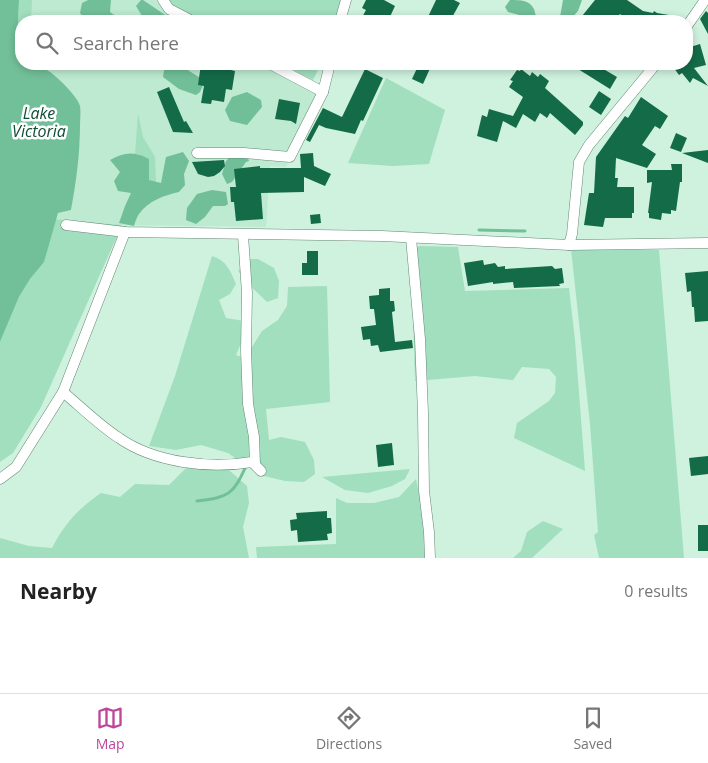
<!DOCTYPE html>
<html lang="en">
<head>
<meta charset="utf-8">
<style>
  :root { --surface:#fff; --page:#f2f2f2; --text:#222; --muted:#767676; --line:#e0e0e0; --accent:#bd469b }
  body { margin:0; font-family:"Open Sans",sans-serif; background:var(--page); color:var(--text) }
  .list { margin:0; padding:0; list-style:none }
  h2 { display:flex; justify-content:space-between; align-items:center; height:65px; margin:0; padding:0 20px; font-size:21px }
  h2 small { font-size:16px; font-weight:400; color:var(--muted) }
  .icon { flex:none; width:28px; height:28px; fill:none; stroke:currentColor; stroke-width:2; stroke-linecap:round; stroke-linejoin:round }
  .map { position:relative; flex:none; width:708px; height:558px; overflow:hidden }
  .search { position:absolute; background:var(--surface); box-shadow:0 2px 8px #0003; left:15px; right:15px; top:15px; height:55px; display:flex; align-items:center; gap:12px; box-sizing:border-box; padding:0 18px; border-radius:20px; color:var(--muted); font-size:19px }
  .sheet { height:135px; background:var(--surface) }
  nav { display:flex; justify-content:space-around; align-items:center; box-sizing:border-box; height:70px; border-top:1px solid var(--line); background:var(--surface); font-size:14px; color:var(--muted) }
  nav a { display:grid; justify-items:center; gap:2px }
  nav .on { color:var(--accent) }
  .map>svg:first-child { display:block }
</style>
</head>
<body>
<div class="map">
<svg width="708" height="558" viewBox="0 0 708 558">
  <rect width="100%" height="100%" fill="#cef2de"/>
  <g fill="#beead1">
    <polygon points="19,0 157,0 158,3 186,21 21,21 21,53"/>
    <polygon points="33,64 260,64 315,91 318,95 286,167 270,166 266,227 122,225 55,219 58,213 71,210 80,141 80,105 68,89 56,77 46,69"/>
  </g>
  <g fill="#a1dfbe">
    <polygon points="19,0 32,0 31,21 21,21 21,53 17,43"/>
    <polygon points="169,0 341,0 336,21 199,21 170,5"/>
    <polygon points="281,64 321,64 313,80"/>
    <polygon points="386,78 445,110 429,164 393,166 348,163"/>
    <polygon points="138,113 143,137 155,157 156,182 149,180 139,154 135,154"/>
    <polygon points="55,219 122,225 41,407 13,453 0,462 0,342 19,297 30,279 44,261"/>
    <polygon points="419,246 458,247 465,291 569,288 575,340 585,471 514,438 517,423 549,401 555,393 556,377 549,369 522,367 513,380 475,376 415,381 412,286 413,250"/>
    <polygon points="571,249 659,250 684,558 599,558 594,535 598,532 590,424"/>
    <path d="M 212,256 C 227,261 230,270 236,284 L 230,294 L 219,300 L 226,318 L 244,321 L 244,336 L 236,355 L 245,358 L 262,331 L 278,320 L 287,306 L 288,287 L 327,286 L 330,402 L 266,409 L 269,440 L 281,437 L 305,442 L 314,460 L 315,474 L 304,482 L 285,481 L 260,475 L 228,453 L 201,445 L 176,450 L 149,446 L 175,376 Z"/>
    <path d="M 250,259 L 258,259 L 274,268 L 279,281 L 278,298 L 267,302 C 257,292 246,283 238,271 Z"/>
    <path d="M 191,463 L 213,463 L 230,471 L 247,486 L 249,503 L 243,527 L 249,558 L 0,558 L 0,538 L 29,546 L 52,548 C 65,523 78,509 101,493 L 120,497 L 135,484 L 169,485 Z"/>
    <polygon points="410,469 405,479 392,486 368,493 345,490 322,477"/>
    <polygon points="416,479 422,508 426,558 257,558 256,547 336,544 336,498 347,503 374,503 399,497"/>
    <polygon points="543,521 563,529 532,558 513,558 521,551 527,532"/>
  </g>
  <g fill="#71bf98">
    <polygon points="88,0 111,0 110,12 120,19 120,21 86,21 80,13 82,3"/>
    <polygon points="141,0 143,0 174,21 145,21 136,6"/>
    <path d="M 510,0 C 522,0 529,0 534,9 C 535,14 537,17 536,21 L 523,21 L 523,16 L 508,12 L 505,7 Z"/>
    <polygon points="563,0 582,0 578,11 569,21 565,21 560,17"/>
    <polygon points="165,64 186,64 183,67 205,81 200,92 196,95 179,89 163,77"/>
    <polygon points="247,92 261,100 262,107 247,125 230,121 225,110 232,97"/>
    <path d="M 183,152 L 189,161 L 184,174 L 185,185 L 179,192 C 165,195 148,201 139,214 C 137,217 135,222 134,226 L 119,223 L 125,206 L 131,193 L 118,191 L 114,181 L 120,172 L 110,160 C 124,152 134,151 149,159 L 149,180 L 161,183 L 166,157 Z"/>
    <polygon points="230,157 248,158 249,161 246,162 232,182 227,184 222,174 226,161"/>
    <polygon points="212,190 226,192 228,204 225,206 213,206 205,217 196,224 186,220 187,208 197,194"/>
  </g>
  <path fill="#72c099" d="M 0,0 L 19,0 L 17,43 L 21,53 L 21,64 C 30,64 39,64 47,70 C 56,75 78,97 80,106 C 81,112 80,120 80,126 C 80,154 76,183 71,210 L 58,213 L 44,262 L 30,279 L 19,297 L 0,342 Z"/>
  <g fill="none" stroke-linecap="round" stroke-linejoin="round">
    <g stroke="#72c099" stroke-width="3">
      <polyline points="479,230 525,231"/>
      <path d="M 197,501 C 229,497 233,495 246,466"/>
    </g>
  </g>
  <g fill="#146b48">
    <polygon points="366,0 384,0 395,6 388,21 376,15 373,21 360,21 366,10 362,8"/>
    <polygon points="436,0 454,0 460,3 450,21 426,21"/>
    <polygon points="595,0 627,0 643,11 653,13 654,11 657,13 675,16 674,21 630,21 620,14 614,21 578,21"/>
    <polygon points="706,11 708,13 708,34 700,19"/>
    <polygon points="700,44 706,65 694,68 708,86 693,78 690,83 682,73 679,75 671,64 687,64 687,48"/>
    <polygon points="201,64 232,65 231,70 235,71 232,90 226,89 224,102 212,100 211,104 201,103 204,86 198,85"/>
    <polygon points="419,64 432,64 423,84 412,79"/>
    <polygon points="570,64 595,64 617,77 610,89"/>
    <polygon points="365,69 383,78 363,121 361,120 355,134 326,128 319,125 310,142 306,140 323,108 342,117"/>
    <polygon points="521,69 530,76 532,72 538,77 540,74 549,81 545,88 583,122 583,125 575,135 550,113 547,118 540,113 535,122 523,114 516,128 503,121 497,142 477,136 482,115 487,117 489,109 513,116 523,97 509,87 513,81 510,80 517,70 520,71"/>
    <polygon points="169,87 184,122 186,121 193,133 173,132 157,92"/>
    <polygon points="599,91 611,99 601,115 589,107"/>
    <polygon points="641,97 668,116 660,129 655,126 642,145 656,154 647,168 616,158 615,178 618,178 617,187 634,187 634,213 632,213 632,218 605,218 603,227 584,225 589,193 594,193 596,157 625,116 628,118"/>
    <polygon points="279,99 300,103 296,124 291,121 275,119"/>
    <polygon points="676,133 687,138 681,152 670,148"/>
    <polygon points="708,150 708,163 682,153"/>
    <polygon points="313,153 314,166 331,174 325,186 304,177 304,192 261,193 263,219 236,221 234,202 231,202 230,187 236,187 234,169 260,166 260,168 301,168 300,154"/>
    <polygon points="224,160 225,166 220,172 214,176 208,177 198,174 192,162"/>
    <polygon points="671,164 682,164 682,182 680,182 676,211 671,210 671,214 662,213 661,220 649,218 649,213 648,213 652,182 647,183 647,170 672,170"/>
    <polygon points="320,214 321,223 311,224 310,215"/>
    <polygon points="307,251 318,251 318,275 302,275 302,263 307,263"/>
    <polygon points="483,260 484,265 495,263 498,267 505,266 505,269 552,266 555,269 562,268 564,283 559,284 560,286 514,288 513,282 493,284 493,282 468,286 464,263"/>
    <polygon points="708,271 708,321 695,322 694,307 692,307 691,291 687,292 685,273"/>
    <polygon points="390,288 390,301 394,301 395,311 392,312 395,342 412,340 413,348 380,352 378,345 371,346 370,339 363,340 361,327 376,325 374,309 370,309 369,296 379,295 379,289"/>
    <polygon points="392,443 394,465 378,467 376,445"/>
    <polygon points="708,456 708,474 691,476 689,458"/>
    <polygon points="327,511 327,518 331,518 332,533 327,534 328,540 298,542 297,530 291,531 290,520 297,519 296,513"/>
    <rect x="698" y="525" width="10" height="26"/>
  </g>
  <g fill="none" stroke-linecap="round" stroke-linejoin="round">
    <defs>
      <g id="street">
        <polyline points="163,0 169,9 192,21"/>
        <polyline points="340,21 346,0"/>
        <polyline points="687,26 705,0"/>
        <polyline points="270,64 323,92"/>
        <polyline points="197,153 244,153 290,157 323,92 330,64"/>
        <polyline points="66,225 125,232 382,236 569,245 572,234 579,162 589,145 656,64"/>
        <polyline points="243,235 247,293 246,350 248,404 254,437 255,464"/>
        <polyline points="411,238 420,339 423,413 424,491 429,532 430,558"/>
        <polyline points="569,245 708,243"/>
        <path d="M 63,392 C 81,407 99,425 119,438 C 155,463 210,469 252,462 L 261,471"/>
        <polyline points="0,479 16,467 63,392 125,232"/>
      </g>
    </defs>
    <use href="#street" stroke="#668775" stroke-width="11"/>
    <use href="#street" stroke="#fff" stroke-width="10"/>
  </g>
  <g text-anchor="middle" stroke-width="5" stroke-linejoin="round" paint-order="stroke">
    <g font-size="16" font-style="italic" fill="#0e4d33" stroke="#fff">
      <text x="39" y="119">Lake<tspan x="39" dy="18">Victoria</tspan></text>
    </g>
  </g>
</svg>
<div class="search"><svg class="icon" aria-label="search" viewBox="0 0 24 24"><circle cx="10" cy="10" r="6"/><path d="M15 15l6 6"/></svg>Search here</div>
</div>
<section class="sheet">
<h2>Nearby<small>0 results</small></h2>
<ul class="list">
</ul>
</section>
<nav>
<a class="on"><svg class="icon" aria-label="map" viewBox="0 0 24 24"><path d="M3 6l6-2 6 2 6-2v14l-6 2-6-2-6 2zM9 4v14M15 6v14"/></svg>Map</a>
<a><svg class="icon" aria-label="directions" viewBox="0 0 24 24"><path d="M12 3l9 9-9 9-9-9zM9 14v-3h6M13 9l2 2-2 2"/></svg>Directions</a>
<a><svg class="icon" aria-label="saved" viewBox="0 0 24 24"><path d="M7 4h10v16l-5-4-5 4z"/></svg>Saved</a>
</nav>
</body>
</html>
